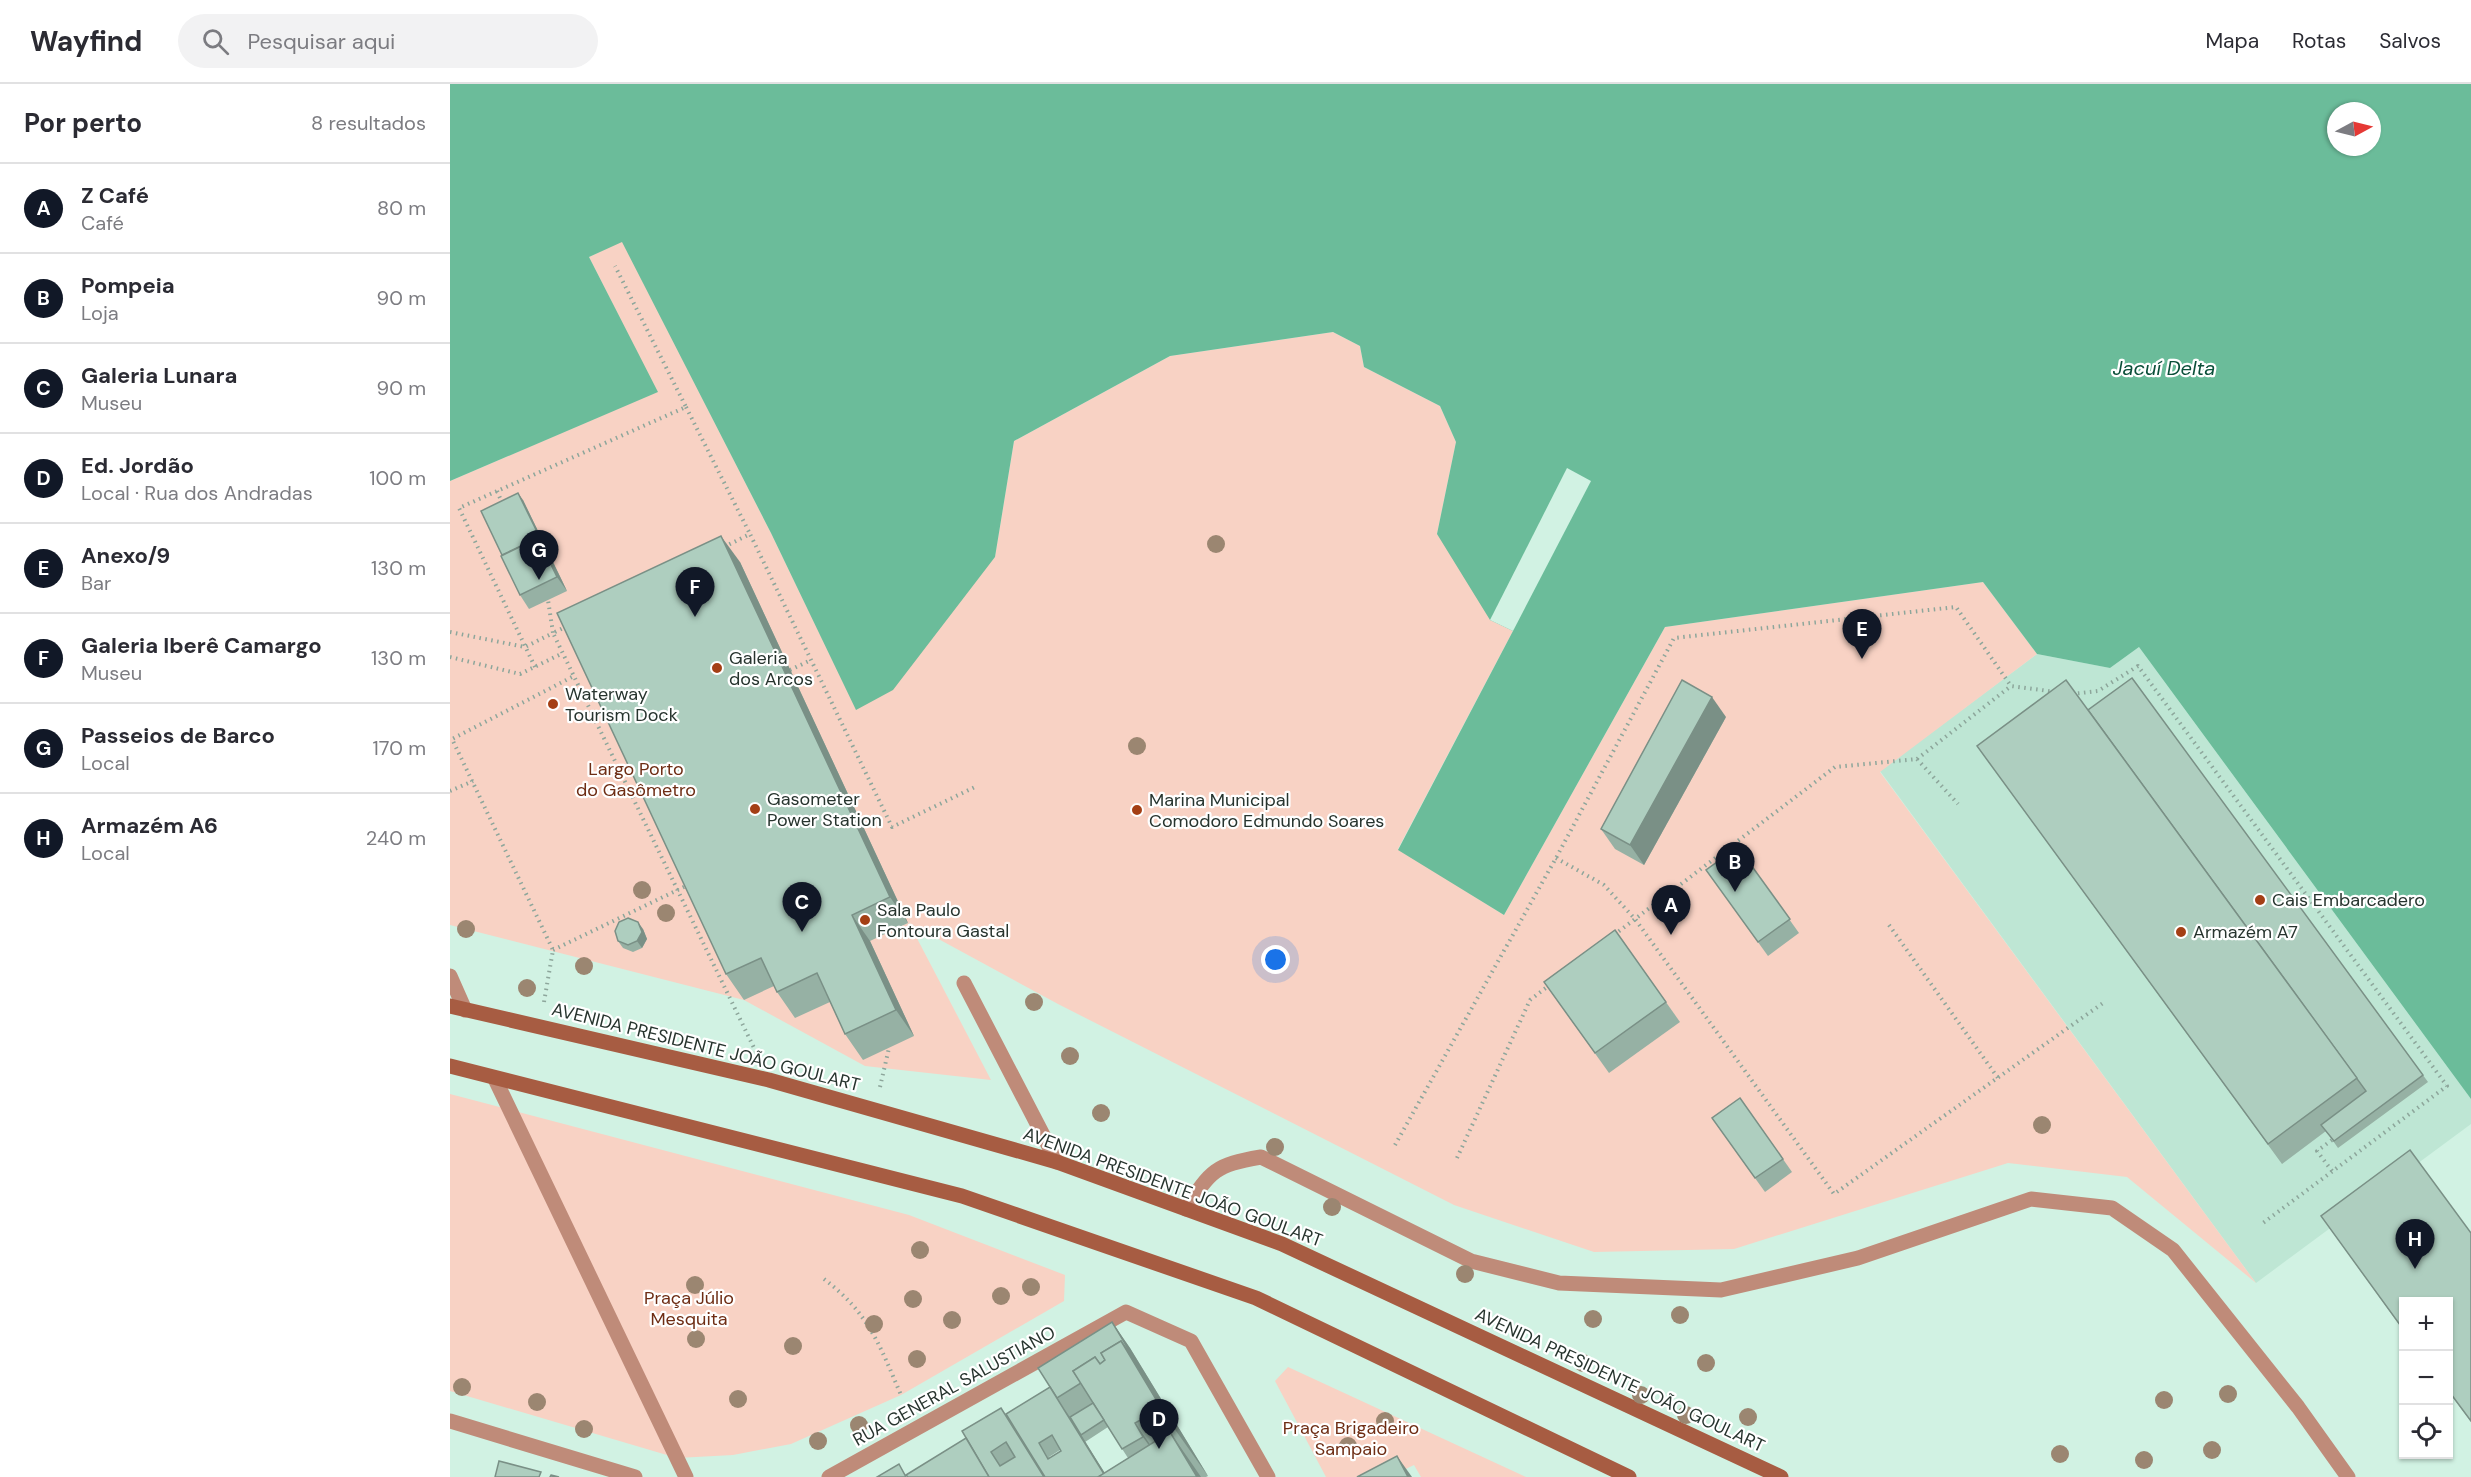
<!DOCTYPE html>
<html lang="pt">
<head>
<meta charset="utf-8">
<style>
  :root { --surface:#fff; --page:#f2f2f3; --text:#2b2b33; --muted:#7c7c81; --line:#e1e1e2; --accent:#111827 }
  body { margin:0; font-family:"DM Sans",sans-serif; background:var(--page); color:var(--text) }
  .controls { position:absolute; right:18px; bottom:18px; display:grid; overflow:hidden; border-radius:0px; box-shadow:0 2px 4px #0004 }
  .controls button { width:54px; height:54px; display:grid; place-items:center; padding:0; border:0; border-bottom:2px solid var(--line); background:var(--surface); color:var(--text); font:30px sans-serif }
  .compass { position:absolute; left:1877px; top:18px; width:54px; height:54px; border-radius:50%; background:var(--surface); box-shadow:0 2px 4px #0004; rotate:83deg }
  .you { position:absolute; left:826px; top:876px; width:21px; height:21px; margin:-15px; border:4px solid #fff; border-radius:50%; background:#1a73e8; box-shadow:0 0 0 9px #1a73e833 }
  .badge { display:grid; place-items:center; width:39px; height:39px; border-radius:50%; background:var(--accent); color:#fff; font-size:20px; font-weight:700 }
  .pin { position:absolute; translate:-50% -50px; filter:drop-shadow(0 2px 3px #0008) }
  .pin::after { content:''; position:absolute; top:32px; width:21px; height:18px; background:inherit; clip-path:polygon(0 0,100% 0,50% 100%) }
  .list { margin:0; padding:0; list-style:none }
  h2 { display:flex; justify-content:space-between; align-items:center; height:78px; margin:0; padding:0 24px; font-size:26px }
  h2 small { font-size:20px; font-weight:400; color:var(--muted) }
  .list li { display:grid; grid-template-columns:39px 1fr auto; gap:18px; align-items:center; box-sizing:border-box; height:90px; padding:0 24px; border-top:2px solid var(--line) }
  .list b { display:block; font-size:22px; white-space:nowrap }
  .list p { margin:0; font-size:20px; white-space:nowrap; color:var(--muted) }
  .list em { font-size:20px; font-style:normal; color:var(--muted) }
  .icon { flex:none; width:33px; height:33px; fill:none; stroke:currentColor; stroke-width:2; stroke-linecap:round; stroke-linejoin:round }
  .map { position:relative; flex:none; width:2021px; height:1393px; overflow:hidden }
  header { display:flex; align-items:center; gap:36px; box-sizing:border-box; height:84px; padding:0 30px; background:var(--surface); border-bottom:2px solid var(--line) }
  header strong { font-size:28px }
  nav { display:flex; gap:33px; margin-inline-start:auto; font-size:21px }
  .search { width:420px; height:54px; background:var(--page); display:flex; align-items:center; gap:15px; box-sizing:border-box; padding:0 21px; border-radius:33px; color:var(--muted); font-size:22px }
  main { display:flex }
  aside { flex:1; background:var(--surface) }
  .map>svg:first-child { display:block }
</style>
</head>
<body>
<header>
<strong>Wayfind</strong>
<div class="search"><svg class="icon" aria-label="search" viewBox="0 0 24 24"><circle cx="10" cy="10" r="6"/><path d="M15 15l6 6"/></svg>Pesquisar aqui</div>
<nav><a>Mapa</a><a>Rotas</a><a>Salvos</a></nav>
</header>
<main>
<aside>
<h2>Por perto<small>8 resultados</small></h2>
<ul class="list">
<li><span class="badge">A</span><div><b>Z Café</b><p>Café</p></div><em>80 m</em></li>
<li><span class="badge">B</span><div><b>Pompeia</b><p>Loja</p></div><em>90 m</em></li>
<li><span class="badge">C</span><div><b>Galeria Lunara</b><p>Museu</p></div><em>90 m</em></li>
<li><span class="badge">D</span><div><b>Ed. Jordão</b><p>Local · Rua dos Andradas</p></div><em>100 m</em></li>
<li><span class="badge">E</span><div><b>Anexo/9</b><p>Bar</p></div><em>130 m</em></li>
<li><span class="badge">F</span><div><b>Galeria Iberê Camargo</b><p>Museu</p></div><em>130 m</em></li>
<li><span class="badge">G</span><div><b>Passeios de Barco</b><p>Local</p></div><em>170 m</em></li>
<li><span class="badge">H</span><div><b>Armazém A6</b><p>Local</p></div><em>240 m</em></li>
</ul>
</aside>
<div class="map">
<svg width="2021" height="1393" viewBox="0 0 2021 1393">
  <rect width="100%" height="100%" fill="#d1f2e3"/>
  <polygon fill="#bee6d4" points="1689,563 2021,1015 2021,1040 1806,1199 1430,687 1587,570 1660,584"/>
  <g fill="#f8d2c4">
    <polygon points="172,157 321,449 406,625 545,473 564,357 720,272 883,248 910,262 914,283 990,322 1006,358 987,450 1063,547 948,765 1054,831 1215,543 1533,498 1587,570 1430,688 1806,1199 1677,1093 1558,1079 1284,1165 1144,1168 1004,1121 608,920 459,839 541,996 415,982 294,916 0,841 0,397 207,308 139,173"/>
    <polygon points="0,1010 459,1131 615,1191 614,1217 451,1311 341,1360 283,1371 227,1374 0,1307"/>
    <polygon points="838,1283 1076,1393 971,1393 964,1381 939,1393 876,1393 825,1297"/>
  </g>
  <path fill="#6bbc9a" fill-rule="evenodd" d="M 0,0 L 2021,0 L 2021,1015 L 1689,563 L 1660,584 L 1587,570 L 1533,498 L 1215,543 L 1054,831 L 948,766 L 1063,547 L 1040,536 L 987,450 L 1006,358 L 990,322 L 914,283 L 910,262 L 883,248 L 720,272 L 564,357 L 545,473 L 443,606 L 406,626 L 321,449 L 172,158 L 139,173 L 208,308 L 0,397 ZM 1886,27 L 1922,27 L 1922,63 L 1886,63 Z"/>
  <polygon fill="#d1f2e3" points="1117,384 1141,397 1063,547 1040,536"/>
  <g fill="none" stroke-linecap="round" stroke-linejoin="round">
    <g stroke="#8da69b" stroke-width="4" stroke-dasharray="1.5 4.5" stroke-linecap="butt">
      <polyline points="236,323 300,450"/>
      <polyline points="47,407 53,421"/>
      <polyline points="274,463 300,450 442,743 525,703"/>
      <polyline points="117,542 103,549 306,968"/>
      <polyline points="0,548 75,563 103,549 98,516"/>
      <polyline points="0,573 70,590 113,569"/>
      <polyline points="85,583 9,424 236,323 165,182"/>
      <polyline points="340,586 361,576"/>
      <polyline points="1622,610 1648,607 1688,582 1997,1002 1813,1139"/>
      <polyline points="1467,675 1508,720"/>
      <polyline points="0,707 23,697"/>
      <polyline points="1106,774 1154,801 1185,835 1384,1110 1653,919"/>
      <polyline points="1439,841 1548,994"/>
      <polyline points="1164,851 1385,683 1467,675 1561,602"/>
      <polyline points="103,866 238,801"/>
      <polyline points="94,918 103,866 2,655 124,592"/>
      <polyline points="430,1003 439,964"/>
      <polyline points="945,1061 1106,774 1224,554 1506,523 1561,602 1606,608"/>
      <polyline points="1007,1074 1080,916 1101,900"/>
      <polyline points="1882,1087 1867,1067 1882,1056"/>
      <path d="M 374,1195 C 419,1229 430,1262 451,1311"/>
    </g>
    <g stroke="#bf8b79" stroke-width="15">
      <polyline points="514,899 607,1078"/>
      <path d="M 736,1125 C 761,1086 765,1081 811,1073 L 1021,1177 L 1109,1199 L 1271,1206 L 1408,1174 L 1581,1115 L 1662,1124 L 1723,1166 L 1848,1323 L 1898,1393"/>
    </g>
    <g stroke="#bf8b79" stroke-width="15">
      <polyline points="0,892 15,926"/>
      <polyline points="45,995 236,1393"/>
      <polyline points="0,1337 185,1393"/>
      <polyline points="379,1393 676,1228 741,1257 818,1393"/>
    </g>
    <g stroke="#a75c42" stroke-width="15">
      <polyline points="0,922 319,996 607,1078 832,1160 1331,1393"/>
      <polyline points="0,982 512,1112 806,1214 1179,1393"/>
    </g>
  </g>
  <g fill="#9b8671">
    <circle cx="766" cy="460" r="9"/>
    <circle cx="687" cy="662" r="9"/>
    <circle cx="192" cy="806" r="9"/>
    <circle cx="216" cy="829" r="9"/>
    <circle cx="16" cy="845" r="9"/>
    <circle cx="134" cy="882" r="9"/>
    <circle cx="77" cy="904" r="9"/>
    <circle cx="584" cy="918" r="9"/>
    <circle cx="620" cy="972" r="9"/>
    <circle cx="651" cy="1029" r="9"/>
    <circle cx="1592" cy="1041" r="9"/>
    <circle cx="825" cy="1063" r="9"/>
    <circle cx="882" cy="1123" r="9"/>
    <circle cx="470" cy="1166" r="9"/>
    <circle cx="1015" cy="1190" r="9"/>
    <circle cx="245" cy="1201" r="9"/>
    <circle cx="581" cy="1203" r="9"/>
    <circle cx="551" cy="1212" r="9"/>
    <circle cx="463" cy="1215" r="9"/>
    <circle cx="1230" cy="1231" r="9"/>
    <circle cx="1143" cy="1235" r="9"/>
    <circle cx="502" cy="1236" r="9"/>
    <circle cx="424" cy="1240" r="9"/>
    <circle cx="246" cy="1255" r="9"/>
    <circle cx="343" cy="1262" r="9"/>
    <circle cx="467" cy="1275" r="9"/>
    <circle cx="1133" cy="1279" r="9"/>
    <circle cx="1256" cy="1279" r="9"/>
    <circle cx="12" cy="1303" r="9"/>
    <circle cx="1778" cy="1310" r="9"/>
    <circle cx="1191" cy="1311" r="9"/>
    <circle cx="288" cy="1315" r="9"/>
    <circle cx="1714" cy="1316" r="9"/>
    <circle cx="87" cy="1318" r="9"/>
    <circle cx="1236" cy="1331" r="9"/>
    <circle cx="1298" cy="1333" r="9"/>
    <circle cx="935" cy="1337" r="9"/>
    <circle cx="409" cy="1341" r="9"/>
    <circle cx="134" cy="1345" r="9"/>
    <circle cx="368" cy="1357" r="9"/>
    <circle cx="898" cy="1362" r="9"/>
    <circle cx="1762" cy="1366" r="9"/>
    <circle cx="1610" cy="1370" r="9"/>
    <circle cx="1694" cy="1376" r="9"/>
  </g>
  <g fill="#96b1a4" fill-rule="evenodd">
    <polygon points="73,416 117,507 79,525 70,511 52,471"/>
    <polygon points="290,478 458,839 420,857 464,952 413,976 395,950 380,918 345,934 327,908 324,902 294,916 276,890"/>
    <polygon points="1682,594 1978,998 1888,1064 1876,1047 1832,1080 1527,662 1638,626"/>
    <polygon points="1276,633 1194,781 1165,765 1151,745"/>
    <polygon points="1288,763 1349,849 1318,872 1256,786"/>
    <polygon points="193,845 197,855 192,864 183,868 173,864 168,857"/>
    <polygon points="1165,846 1230,938 1159,989 1094,898"/>
    <polygon points="1290,1014 1342,1088 1315,1108 1262,1034"/>
    <polygon points="1871,1132 2021,1149 2021,1338 1998,1307 1998,1218 1953,1218 1953,1246"/>
    <path d="M 662,1238 L 680,1264 L 758,1392 L 756,1393 L 458,1393 L 600,1303 ZM 658,1343 L 678,1374 L 655,1389 L 635,1358 ZM 610,1366 L 611,1367 L 599,1374 L 599,1373 Z"/>
  </g>
  <g fill="#7a9086">
    <polygon points="68,409 73,416 117,507 107,493 88,454"/>
    <polygon points="271,452 290,478 458,839 440,813"/>
    <polygon points="1262,613 1276,633 1194,781 1180,761"/>
    <polygon points="402,831 420,857 464,952 446,926"/>
    <polygon points="188,838 193,845 197,855 192,864 187,857"/>
    <polygon points="662,1238 680,1264 758,1392 719,1337 671,1257"/>
    <polygon points="615,1326 624,1339 657,1393 656,1393"/>
    <polygon points="685,1339 723,1393 721,1393 693,1353"/>
    <polygon points="720,1348 751,1393 747,1393"/>
    <polygon points="947,1372 962,1393 958,1393"/>
  </g>
  <g fill="#aecebf" stroke="#7a9086" stroke-width="1.5" fill-rule="evenodd">
    <polygon points="68,409 93,460 88,454 52,471 31,427"/>
    <polygon points="271,452 440,813 402,831 446,926 395,950 367,889 327,908 311,874 276,890 107,529"/>
    <polygon points="88,454 107,493 70,511 51,472"/>
    <polygon points="1682,594 1973,991 1884,1057 1871,1041 1916,1007 1638,626"/>
    <polygon points="1232,596 1262,613 1180,761 1151,745"/>
    <polygon points="1616,596 1907,994 1818,1060 1527,662"/>
    <polygon points="1288,763 1340,835 1308,858 1256,786"/>
    <polygon points="178,834 188,838 192,848 187,857 178,861 168,857 165,847 169,838"/>
    <polygon points="1165,846 1216,918 1145,969 1094,898"/>
    <polygon points="1290,1014 1333,1075 1305,1094 1262,1034"/>
    <polygon points="1960,1066 2021,1149 2021,1337 1998,1306 1998,1218 1953,1218 1953,1245 1871,1132"/>
    <polygon points="662,1238 691,1286 671,1257 651,1269 655,1276 650,1280 645,1273 623,1287 631,1299 607,1314 588,1284"/>
    <polygon points="671,1257 719,1337 700,1349 692,1335 685,1339 693,1353 672,1365 623,1287 645,1273 650,1280 655,1276 651,1269"/>
    <path d="M 600,1303 L 654,1390 L 648,1393 L 595,1393 L 556,1330 ZM 602,1351 L 611,1367 L 598,1375 L 589,1359 Z"/>
    <polygon points="643,1319 654,1336 631,1351 620,1333"/>
    <path d="M 551,1324 L 594,1393 L 539,1393 L 512,1347 ZM 556,1358 L 565,1373 L 550,1382 L 541,1368 Z"/>
    <polygon points="720,1348 747,1393 648,1393"/>
    <polygon points="516,1354 539,1393 458,1393 456,1391"/>
    <polygon points="947,1372 958,1393 907,1393"/>
    <polygon points="49,1377 91,1388 89,1393 45,1393"/>
    <polygon points="449,1380 456,1393 427,1393"/>
    <polygon points="101,1391 109,1393 100,1393"/>
  </g>
  <g fill="#a43f15" stroke="#fff" stroke-width="2">
    <circle cx="267" cy="584" r="6"/>
    <circle cx="103" cy="620" r="6"/>
    <circle cx="305" cy="725" r="6"/>
    <circle cx="687" cy="726" r="6"/>
    <circle cx="1810" cy="816" r="6"/>
    <circle cx="415" cy="836" r="6"/>
    <circle cx="1731" cy="848" r="6"/>
  </g>
  <g text-anchor="middle" stroke-width="4.5" stroke-linejoin="round" paint-order="stroke">
    <g font-size="18" fill="#27342e" stroke="#fff" text-anchor="start">
      <text x="279" y="580">Galeria<tspan x="279" dy="21">dos Arcos</tspan></text>
      <text x="115" y="616">Waterway<tspan x="115" dy="21">Tourism Dock</tspan></text>
      <text x="317" y="721">Gasometer<tspan x="317" dy="21">Power Station</tspan></text>
      <text x="699" y="722">Marina Municipal<tspan x="699" dy="21">Comodoro Edmundo Soares</tspan></text>
      <text x="1822" y="822">Cais Embarcadero</text>
      <text x="427" y="832">Sala Paulo<tspan x="427" dy="21">Fontoura Gastal</tspan></text>
      <text x="1743" y="854">Armazém A7</text>
    </g>
    <g font-size="18" fill="#6e2d14" stroke="#fff">
      <text x="186" y="691">Largo Porto<tspan x="186" dy="21">do Gasômetro</tspan></text>
      <text x="239" y="1220">Praça Júlio<tspan x="239" dy="21">Mesquita</tspan></text>
      <text x="901" y="1350">Praça Brigadeiro<tspan x="901" dy="21">Sampaio</tspan></text>
    </g>
    <g font-size="18" fill="#27342e" stroke="#fff">
      <text transform="translate(256 963) rotate(14)" y="6">AVENIDA PRESIDENTE JOÃO GOULART</text>
      <text transform="translate(723 1103) rotate(20)" y="6">AVENIDA PRESIDENTE JOÃO GOULART</text>
      <text transform="translate(1170 1296) rotate(25)" y="6">AVENIDA PRESIDENTE JOÃO GOULART</text>
      <text transform="translate(504 1302) rotate(-29)" y="6">RUA GENERAL SALUSTIANO</text>
    </g>
    <g font-size="20" font-style="italic" fill="#0a4f39" stroke="#fff">
      <text x="1714" y="291">Jacuí Delta</text>
    </g>
  </g>
</svg>
<div class="controls">
<button>+</button>
<button>−</button>
<button><svg class="icon" aria-label="locate" viewBox="0 0 24 24"><circle cx="12" cy="12" r="6"/><path d="M12 2v4M12 18v4M2 12h4M18 12h4"/></svg></button>
</div>
<svg class="compass" viewBox="-18 -18 36 36"><path d="M0-13l5 13h-10z" fill="#e53935"/><path d="M0 13l5-13h-10z" fill="#7c7c81"/></svg>
<div class="you"></div>
<div class="pin badge" style="left:1221px;top:851px">A</div>
<div class="pin badge" style="left:1285px;top:808px">B</div>
<div class="pin badge" style="left:352px;top:848px">C</div>
<div class="pin badge" style="left:709px;top:1365px">D</div>
<div class="pin badge" style="left:1412px;top:575px">E</div>
<div class="pin badge" style="left:245px;top:533px">F</div>
<div class="pin badge" style="left:89px;top:496px">G</div>
<div class="pin badge" style="left:1965px;top:1185px">H</div>
</div>
</main>
</body>
</html>
